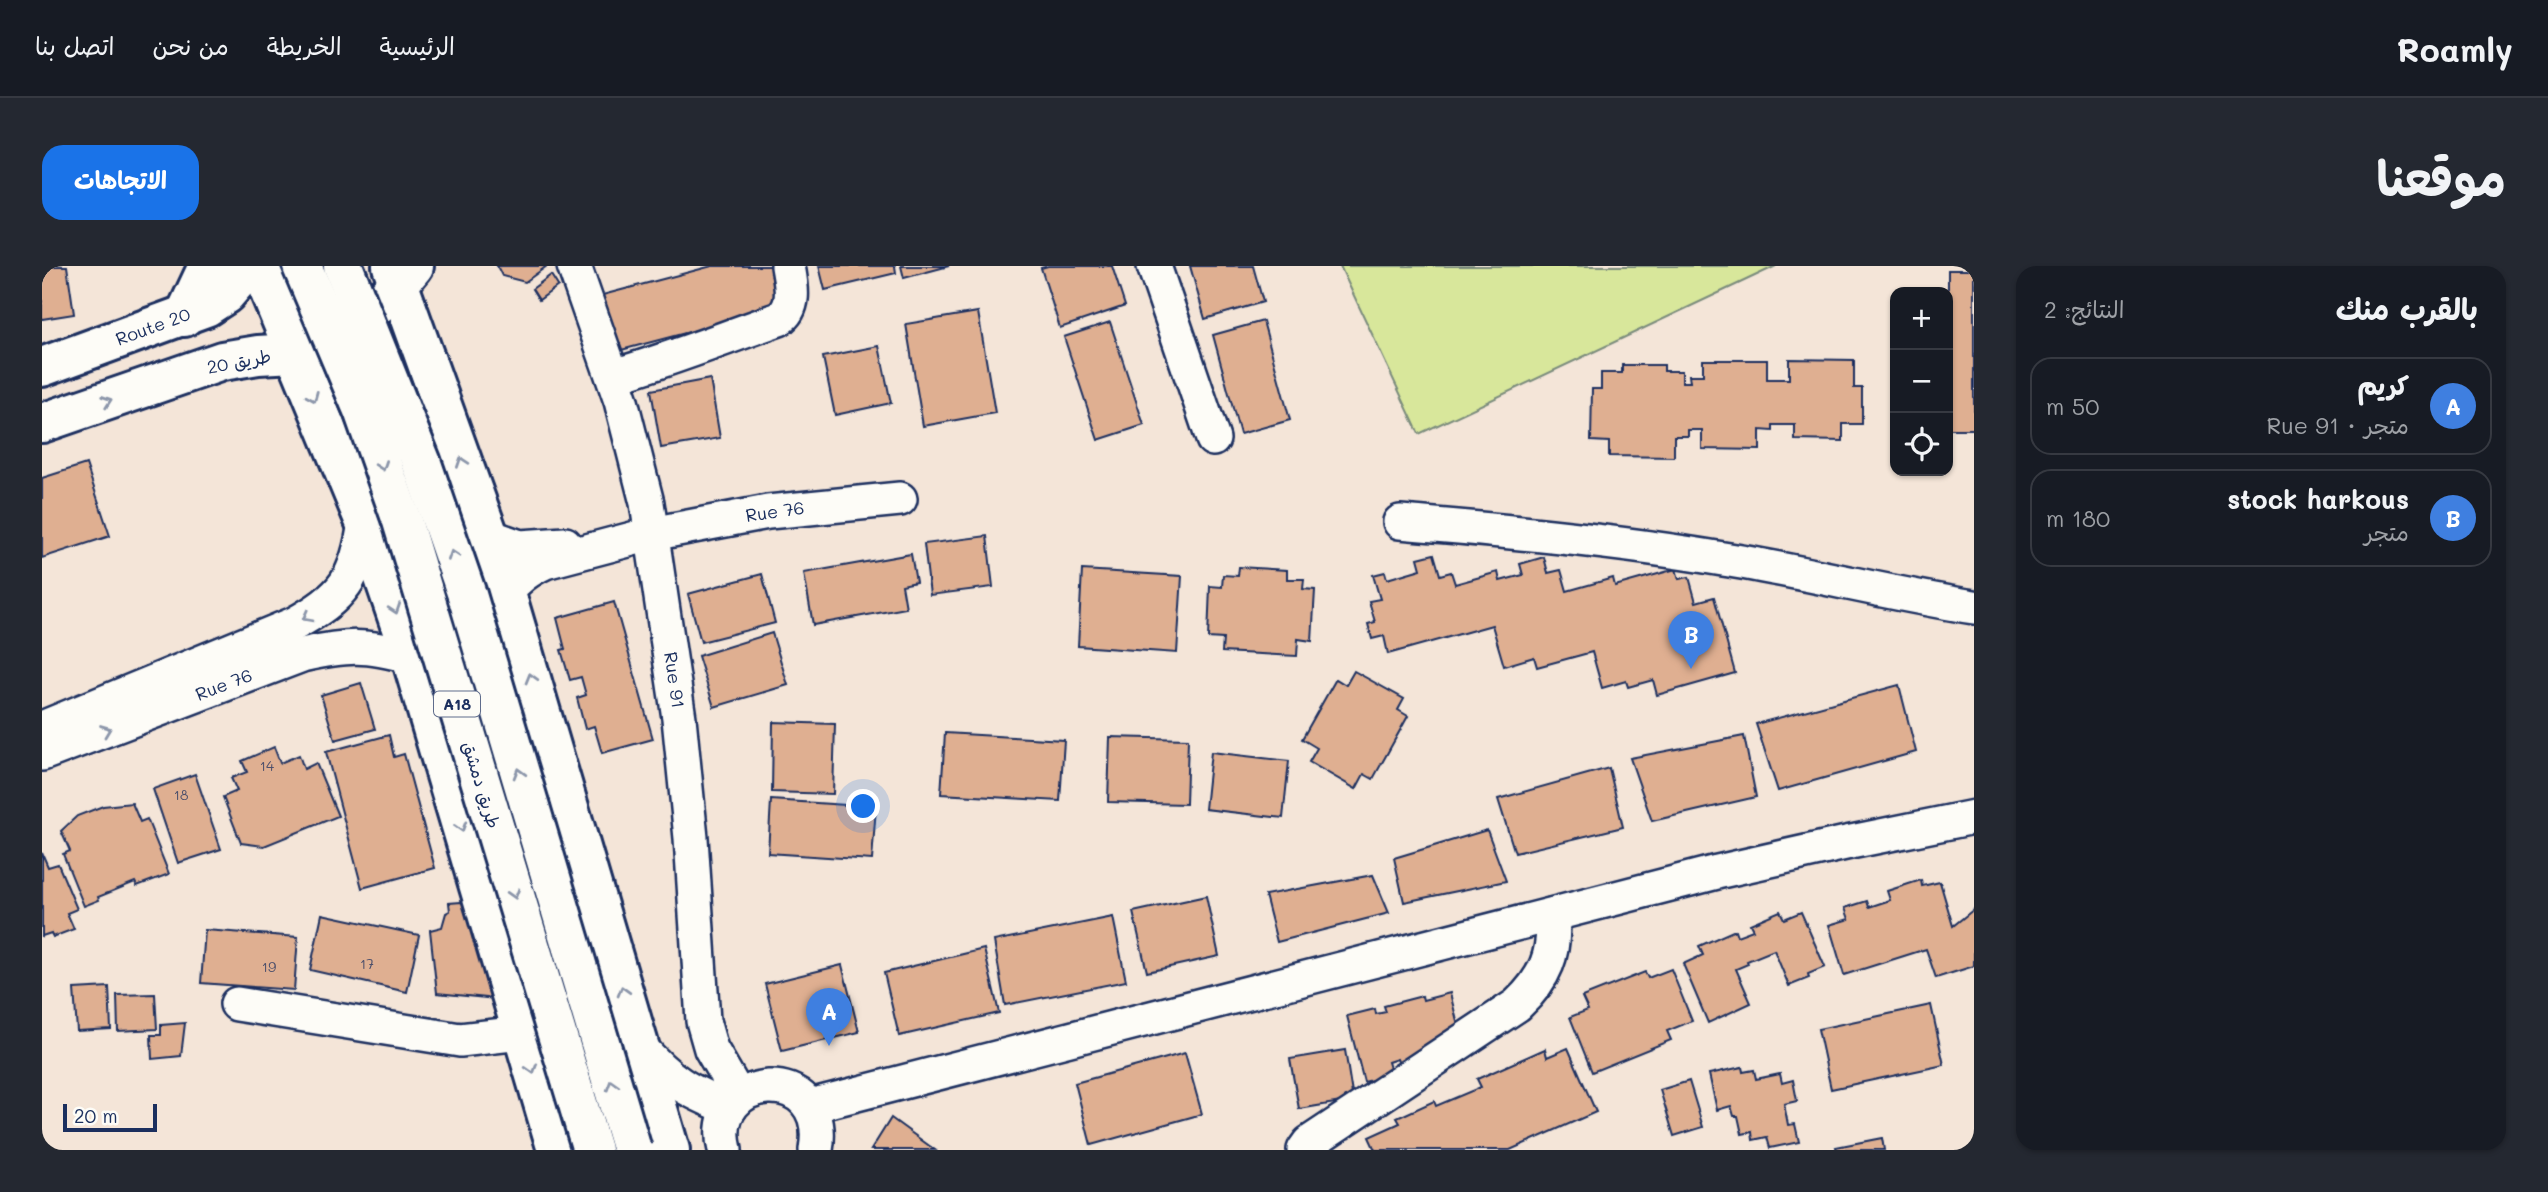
<!DOCTYPE html>
<html lang="ar">
<head>
<meta charset="utf-8">
<style>
  :root { --surface:#171b24; --page:#242831; --text:#f1f3f6; --muted:#9ea1a6; --line:#363941; --accent:#1a73e8 }
  body { margin:0; font-family:Mali,"Playpen Sans Arabic",sans-serif; background:var(--page); color:var(--text); direction:rtl }
  .controls { position:absolute; right:21px; top:21px; display:grid; overflow:hidden; border-radius:14px; box-shadow:0 2px 5px #0004 }
  .controls button { width:63px; height:63px; display:grid; place-items:center; padding:0; border:0; border-bottom:2px solid var(--line); background:var(--surface); color:var(--text); font:35px sans-serif }
  .scale { position:absolute; left:21px; bottom:18px; width:94px; box-sizing:border-box; padding-left:7px; border:4px solid #1b2f5e; border-top:0; font-size:19px; line-height:24px; white-space:nowrap; color:#1b2f5e; -webkit-text-stroke:5px #fdfcf7; paint-order:stroke }
  .you { position:absolute; left:822px; top:541px; width:24px; height:24px; margin:-18px; border:5px solid #fff; border-radius:50%; background:#1a73e8; box-shadow:0 0 0 10px #1a73e833 }
  .badge { display:grid; place-items:center; width:46px; height:46px; border-radius:50%; background:var(--accent); color:#fff; font-size:23px; font-weight:700 }
  .pin { position:absolute; translate:-50% -58px; filter:drop-shadow(0 2px 4px #0008) }
  .pin::after { content:''; position:absolute; top:37px; width:24px; height:21px; background:inherit; clip-path:polygon(0 0,100% 0,50% 100%) }
  .list { margin:0; padding:0; list-style:none }
  h2 { display:flex; justify-content:space-between; align-items:center; height:91px; margin:0; padding:0 28px; font-size:30px }
  h2 small { font-size:23px; font-weight:400; color:var(--muted) }
  .list li { display:grid; grid-template-columns:46px 1fr auto; gap:21px; align-items:center; box-sizing:border-box; height:98px; margin:0 14px 14px; padding:0 14px; border:2px solid var(--line); border-radius:21px }
  .list b { display:block; font-size:26px; white-space:nowrap }
  .list p { margin:0; font-size:23px; white-space:nowrap; color:var(--muted) }
  .list em { font-size:23px; font-style:normal; color:var(--muted) }
  .icon { flex:none; width:38px; height:38px; fill:none; stroke:currentColor; stroke-width:2; stroke-linecap:round; stroke-linejoin:round }
  .map { position:relative; flex:none; width:1932px; height:884px; overflow:hidden; direction:ltr; border-radius:21px }
  header { display:flex; align-items:center; gap:42px; box-sizing:border-box; height:98px; padding:0 35px; background:var(--surface); border-bottom:2px solid var(--line) }
  header strong { font-size:33px }
  nav { display:flex; gap:38px; margin-inline-start:auto; font-size:24px }
  .intro { display:flex; align-items:center; justify-content:space-between; box-sizing:border-box; height:168px; padding:0 42px }
  h1 { margin:0; font-size:49px }
  .button { padding:18px 32px; border-radius:21px; background:var(--accent); color:#fff; font-size:24px; font-weight:700 }
  main { display:flex; gap:42px; padding:0 42px }
  aside { flex:1; background:var(--surface); border-radius:21px; box-shadow:0 2px 5px #0004 }
  .map>svg:first-child { display:block }
</style>
</head>
<body>
<header>
<strong>Roamly</strong>
<nav><a>الرئيسية</a><a>الخريطة</a><a>من نحن</a><a>اتصل بنا</a></nav>
</header>
<div class="intro"><h1>موقعنا</h1><a class="button">الاتجاهات</a></div>
<main>
<aside>
<h2>بالقرب منك<small>النتائج: 2</small></h2>
<ul class="list">
<li><span class="badge" style="background:#3f7fe0">A</span><div><b>كريم</b><p>متجر · Rue 91</p></div><em>50 m</em></li>
<li><span class="badge" style="background:#3f7fe0">B</span><div><b>stock harkous</b><p>متجر</p></div><em>180 m</em></li>
</ul>
</aside>
<div class="map">
<svg width="1932" height="884" viewBox="0 0 1932 884">
  <rect width="100%" height="100%" fill="#f4e5d8"/>
  <filter id="ink" filterUnits="userSpaceOnUse"><feTurbulence type="fractalNoise" baseFrequency=".0143" numOctaves="2"/><feDisplacementMap in="SourceGraphic" scale="14" xChannelSelector="R" yChannelSelector="G"/><feConvolveMatrix kernelMatrix="1 2 1 2 8 2 1 2 1" color-interpolation-filters="sRGB"/></filter>
  <g filter="url(#ink)">
    <polygon fill="#d8e79b" stroke="#7a8b7c" stroke-width="2" points="1298,0 1734,0 1377,168"/>
    <g fill="#dfaf91" stroke="#1b2f5e" stroke-width="2">
      <polygon points="0,0 25,0 32,48 0,53"/>
      <polygon points="455,0 505,0 483,16 460,10"/>
      <polygon points="670,0 735,0 745,40 568,87 553,31"/>
      <polygon points="777,0 853,0 854,7 783,24"/>
      <polygon points="859,0 907,0 862,12"/>
      <polygon points="1006,0 1070,0 1083,40 1018,62 999,2"/>
      <polygon points="1148,0 1211,0 1221,36 1163,53"/>
      <polygon points="1906,4 1932,4 1932,163 1906,163 1906,26 1888,26 1906,25"/>
      <polygon points="509,9 516,20 497,34 490,23"/>
      <polygon points="936,46 953,147 881,160 864,58"/>
      <polygon points="1221,55 1248,154 1198,168 1171,69"/>
      <polygon points="1068,56 1102,159 1056,174 1022,71"/>
      <polygon points="837,80 849,137 793,149 781,91"/>
      <polygon points="1747,93 1812,94 1812,122 1820,122 1820,158 1801,158 1801,175 1753,174 1753,159 1731,159 1731,165 1718,164 1718,184 1660,183 1660,164 1646,164 1646,170 1632,170 1632,191 1567,190 1567,176 1549,175 1550,123 1559,123 1559,107 1580,107 1580,99 1622,99 1622,105 1640,105 1640,116 1648,116 1647,109 1661,109 1661,94 1725,94 1725,113 1747,113"/>
      <polygon points="668,113 678,172 619,182 609,124"/>
      <polygon points="44,198 68,270 0,292 0,212"/>
      <polygon points="945,270 951,321 888,329 882,278"/>
      <polygon points="869,288 874,316 860,319 864,342 771,359 762,307"/>
      <polygon points="1392,288 1398,309 1409,306 1413,318 1456,306 1458,315 1481,309 1478,298 1502,291 1506,307 1519,304 1525,325 1571,312 1573,320 1634,303 1637,313 1647,311 1654,336 1672,331 1693,407 1615,429 1611,414 1586,421 1584,415 1560,422 1550,386 1495,401 1492,391 1462,400 1450,359 1346,388 1342,370 1330,373 1326,358 1333,356 1327,335 1338,333 1331,309 1343,306 1345,313 1379,303 1376,292"/>
      <polygon points="1197,301 1245,304 1245,313 1262,313 1261,323 1273,324 1270,375 1256,373 1255,390 1180,386 1181,373 1166,372 1168,320 1180,321 1181,309 1196,310"/>
      <polygon points="1040,304 1140,310 1135,387 1036,380"/>
      <polygon points="720,308 733,357 659,376 646,328"/>
      <polygon points="572,336 611,473 560,487 552,460 543,463 535,432 544,429 539,411 528,414 519,384 523,383 515,352"/>
      <polygon points="730,367 746,419 672,441 656,390"/>
      <polygon points="1312,405 1362,433 1356,444 1366,450 1331,513 1322,508 1314,523 1267,496 1275,482 1260,473 1294,413 1304,419"/>
      <polygon points="319,417 333,463 293,474 279,429"/>
      <polygon points="1857,419 1874,486 1736,525 1714,458"/>
      <polygon points="731,456 793,458 791,528 730,526"/>
      <polygon points="903,467 1022,474 1018,535 899,528"/>
      <polygon points="347,469 352,491 362,488 393,602 320,622 284,486"/>
      <polygon points="1702,470 1714,531 1610,555 1588,492"/>
      <polygon points="1068,471 1146,473 1144,538 1066,536"/>
      <polygon points="232,481 238,497 257,489 262,503 274,497 296,550 222,580 199,577 181,531 195,525 189,512 205,506 200,495"/>
      <polygon points="1169,486 1247,495 1241,552 1163,543"/>
      <polygon points="1567,502 1581,561 1473,587 1456,533"/>
      <polygon points="153,508 179,583 136,597 111,523"/>
      <polygon points="729,534 834,541 830,594 726,587"/>
      <polygon points="90,537 98,556 105,553 127,608 95,620 93,616 56,631 57,634 42,640 21,588 28,585 19,565 35,550 61,540"/>
      <polygon points="1445,564 1464,615 1362,636 1352,592"/>
      <polygon points="0,587 6,601 16,598 35,643 25,647 32,663 11,671 9,667 0,670"/>
      <polygon points="1331,609 1347,647 1235,676 1223,629"/>
      <polygon points="1879,614 1880,620 1898,616 1911,660 1932,643 1932,700 1894,712 1884,683 1802,709 1787,659 1807,653 1803,642 1825,635 1827,641 1848,634 1845,625"/>
      <polygon points="1164,630 1177,690 1105,706 1091,646"/>
      <polygon points="419,636 429,639 455,733 395,727 388,664 400,661 404,647 408,645 407,637"/>
      <polygon points="1738,645 1742,653 1759,646 1783,701 1766,708 1767,712 1747,720 1732,684 1705,695 1706,698 1694,703 1709,737 1666,757 1641,698 1661,689 1657,680 1693,664 1695,670 1711,664 1708,658"/>
      <polygon points="280,648 377,669 365,726 268,704"/>
      <polygon points="1071,651 1084,715 963,739 952,675"/>
      <polygon points="163,664 256,671 252,724 159,717"/>
      <polygon points="942,683 957,747 857,770 842,707"/>
      <polygon points="800,699 817,766 740,785 723,718"/>
      <polygon points="1629,703 1650,755 1625,765 1629,774 1550,806 1528,751 1546,744 1540,731 1603,706 1606,712"/>
      <polygon points="67,721 69,763 35,765 32,723"/>
      <polygon points="1408,727 1419,771 1357,798 1355,793 1346,796 1350,809 1322,816 1305,750 1333,743 1334,748 1344,746 1342,740 1380,730 1381,734"/>
      <polygon points="113,728 115,763 76,765 75,729"/>
      <polygon points="1889,739 1902,799 1789,823 1776,763"/>
      <polygon points="143,757 139,790 110,793 109,769 119,769 119,759"/>
      <polygon points="1526,782 1554,846 1468,884 1333,884 1327,871 1358,857 1355,852 1392,835 1394,840 1439,821 1435,813 1503,783 1505,791"/>
      <polygon points="1303,784 1311,834 1257,843 1248,793"/>
      <polygon points="1143,787 1160,848 1049,879 1033,817"/>
      <polygon points="1700,801 1701,806 1712,804 1714,813 1738,808 1740,817 1751,814 1755,835 1742,838 1746,859 1753,858 1757,876 1728,882 1725,871 1711,874 1710,866 1700,868 1696,850 1692,850 1689,840 1675,844 1667,808"/>
      <polygon points="1647,815 1661,861 1632,870 1618,824"/>
      <polygon points="849,852 893,884 829,884"/>
      <polygon points="1840,872 1842,884 1795,884 1794,881"/>
    </g>
    <g fill="none" stroke-linecap="round" stroke-linejoin="round">
      <defs>
        <g id="minor">
          <polyline points="532,0 579,135 605,237 637,452 649,572 661,755 669,783 697,831"/>
          <polyline points="1112,0 1171,173"/>
          <path d="M 571,110 C 627,94 682,72 737,53 C 755,41 749,18 746,0"/>
          <path d="M 1358,256 C 1466,265 1574,275 1681,293 C 1765,306 1848,328 1932,341"/>
          <polyline points="447,270 478,281 523,278"/>
          <path d="M 464,326 C 475,312 486,304 503,296 L 609,268 L 726,246 L 858,233"/>
          <path d="M 0,462 L 252,358 C 302,331 315,312 323,256"/>
          <path d="M 0,488 L 260,389 C 306,379 323,378 369,391"/>
          <polyline points="195,738 418,774 480,767"/>
          <path d="M 597,780 C 628,815 645,825 688,842"/>
          <polyline points="768,840 1675,606 1804,577 1932,551"/>
          <path d="M 683,884 C 663,805 789,795 774,884"/>
          <path d="M 1262,884 L 1267,877 L 1475,739 C 1503,713 1514,687 1510,649"/>
        </g>
        <g id="major">
          <polyline points="0,101 164,41 184,28 208,0"/>
          <polyline points="0,157 180,95 216,89 253,87 308,59 333,41 357,18 372,0"/>
        </g>
        <g id="highway">
          <polyline points="217,0 323,256 369,391 515,884"/>
          <polyline points="350,0 447,270 628,884"/>
          <polyline points="142,51 166,0"/>
        </g>
      </defs>
      <use href="#minor" stroke="#1b2f5e" stroke-width="38"/>
      <use href="#major" stroke="#1b2f5e" stroke-width="44"/>
      <use href="#highway" stroke="#1b2f5e" stroke-width="44"/>
      <use href="#minor" stroke="#fdfcf7" stroke-width="33"/>
      <use href="#major" stroke="#fdfcf7" stroke-width="38"/>
      <use href="#highway" stroke="#fdfcf7" stroke-width="38"/>
      <defs>
        <g id="highway-bridge">
          <polyline points="260,0 321,144 360,255 550,884"/>
          <polyline points="301,0 379,195 425,329 590,884"/>
        </g>
      </defs>
      <use href="#highway-bridge" stroke="#1b2f5e" stroke-width="44" stroke-linecap="butt"/>
      <use href="#highway-bridge" stroke="#fdfcf7" stroke-width="38"/>
    </g>
    <defs><path id="oneway-chevron" d="M-2-3.5L2.5 0L-2 3.5" fill="none" stroke-width="1.6" stroke-linecap="round" stroke-linejoin="round" transform="scale(1.75)"/></defs>
    <g stroke="#8c96aa">
      <use href="#oneway-chevron" transform="translate(271 131) rotate(67)"/>
      <use href="#oneway-chevron" transform="translate(65 135) rotate(-19)"/>
      <use href="#oneway-chevron" transform="translate(420 196) rotate(-109)"/>
      <use href="#oneway-chevron" transform="translate(340 200) rotate(71)"/>
      <use href="#oneway-chevron" transform="translate(411 289) rotate(-109)"/>
      <use href="#oneway-chevron" transform="translate(353 343) rotate(71)"/>
      <use href="#oneway-chevron" transform="translate(265 351) rotate(152)"/>
      <use href="#oneway-chevron" transform="translate(489 412) rotate(-106)"/>
      <use href="#oneway-chevron" transform="translate(64 464) rotate(-21)"/>
      <use href="#oneway-chevron" transform="translate(477 507) rotate(-106)"/>
      <use href="#oneway-chevron" transform="translate(419 561) rotate(73)"/>
      <use href="#oneway-chevron" transform="translate(472 628) rotate(73)"/>
      <use href="#oneway-chevron" transform="translate(581 725) rotate(-106)"/>
      <use href="#oneway-chevron" transform="translate(490 803) rotate(73)"/>
      <use href="#oneway-chevron" transform="translate(570 819) rotate(-107)"/>
    </g>
  </g>
  <g text-anchor="middle" stroke-width="5" stroke-linejoin="round" paint-order="stroke">
    <g font-size="14" fill="#4c4f6b">
      <text x="225" y="505">14</text>
      <text x="139" y="534">18</text>
      <text x="325" y="703">17</text>
      <text x="227" y="706">19</text>
    </g>
    <rect fill="#fdfcf7" stroke="#5f6c8c" stroke-width="2" x="392" y="425.5" width="46" height="25" rx="5"/>
    <g font-size="16" font-weight="bold" fill="#1b2f5e">
      <text x="415" y="444">A18</text>
    </g>
    <g font-size="18" fill="#1b2f5e" stroke="#fdfcf7">
      <text transform="translate(111 61) rotate(-20)" y="6">Route 20</text>
      <text transform="translate(197 96) rotate(-11)" y="6">طريق 20</text>
      <text transform="translate(733 246) rotate(-8)" y="6">Rue 76</text>
      <text transform="translate(632 414) rotate(82)" y="6">Rue 91</text>
      <text transform="translate(182 419) rotate(-21)" y="6">Rue 76</text>
      <text transform="translate(439 519) rotate(73)" y="6">طريق دمشق</text>
    </g>
  </g>
</svg>
<div class="controls">
<button>+</button>
<button>−</button>
<button><svg class="icon" aria-label="locate" viewBox="0 0 24 24"><circle cx="12" cy="12" r="6"/><path d="M12 2v4M12 18v4M2 12h4M18 12h4"/></svg></button>
</div>
<div class="scale">20 m</div>
<div class="you"></div>
<div class="pin badge" style="left:787px;top:780px;background:#3f7fe0">A</div>
<div class="pin badge" style="left:1649px;top:403px;background:#3f7fe0">B</div>
</div>
</main>
</body>
</html>
